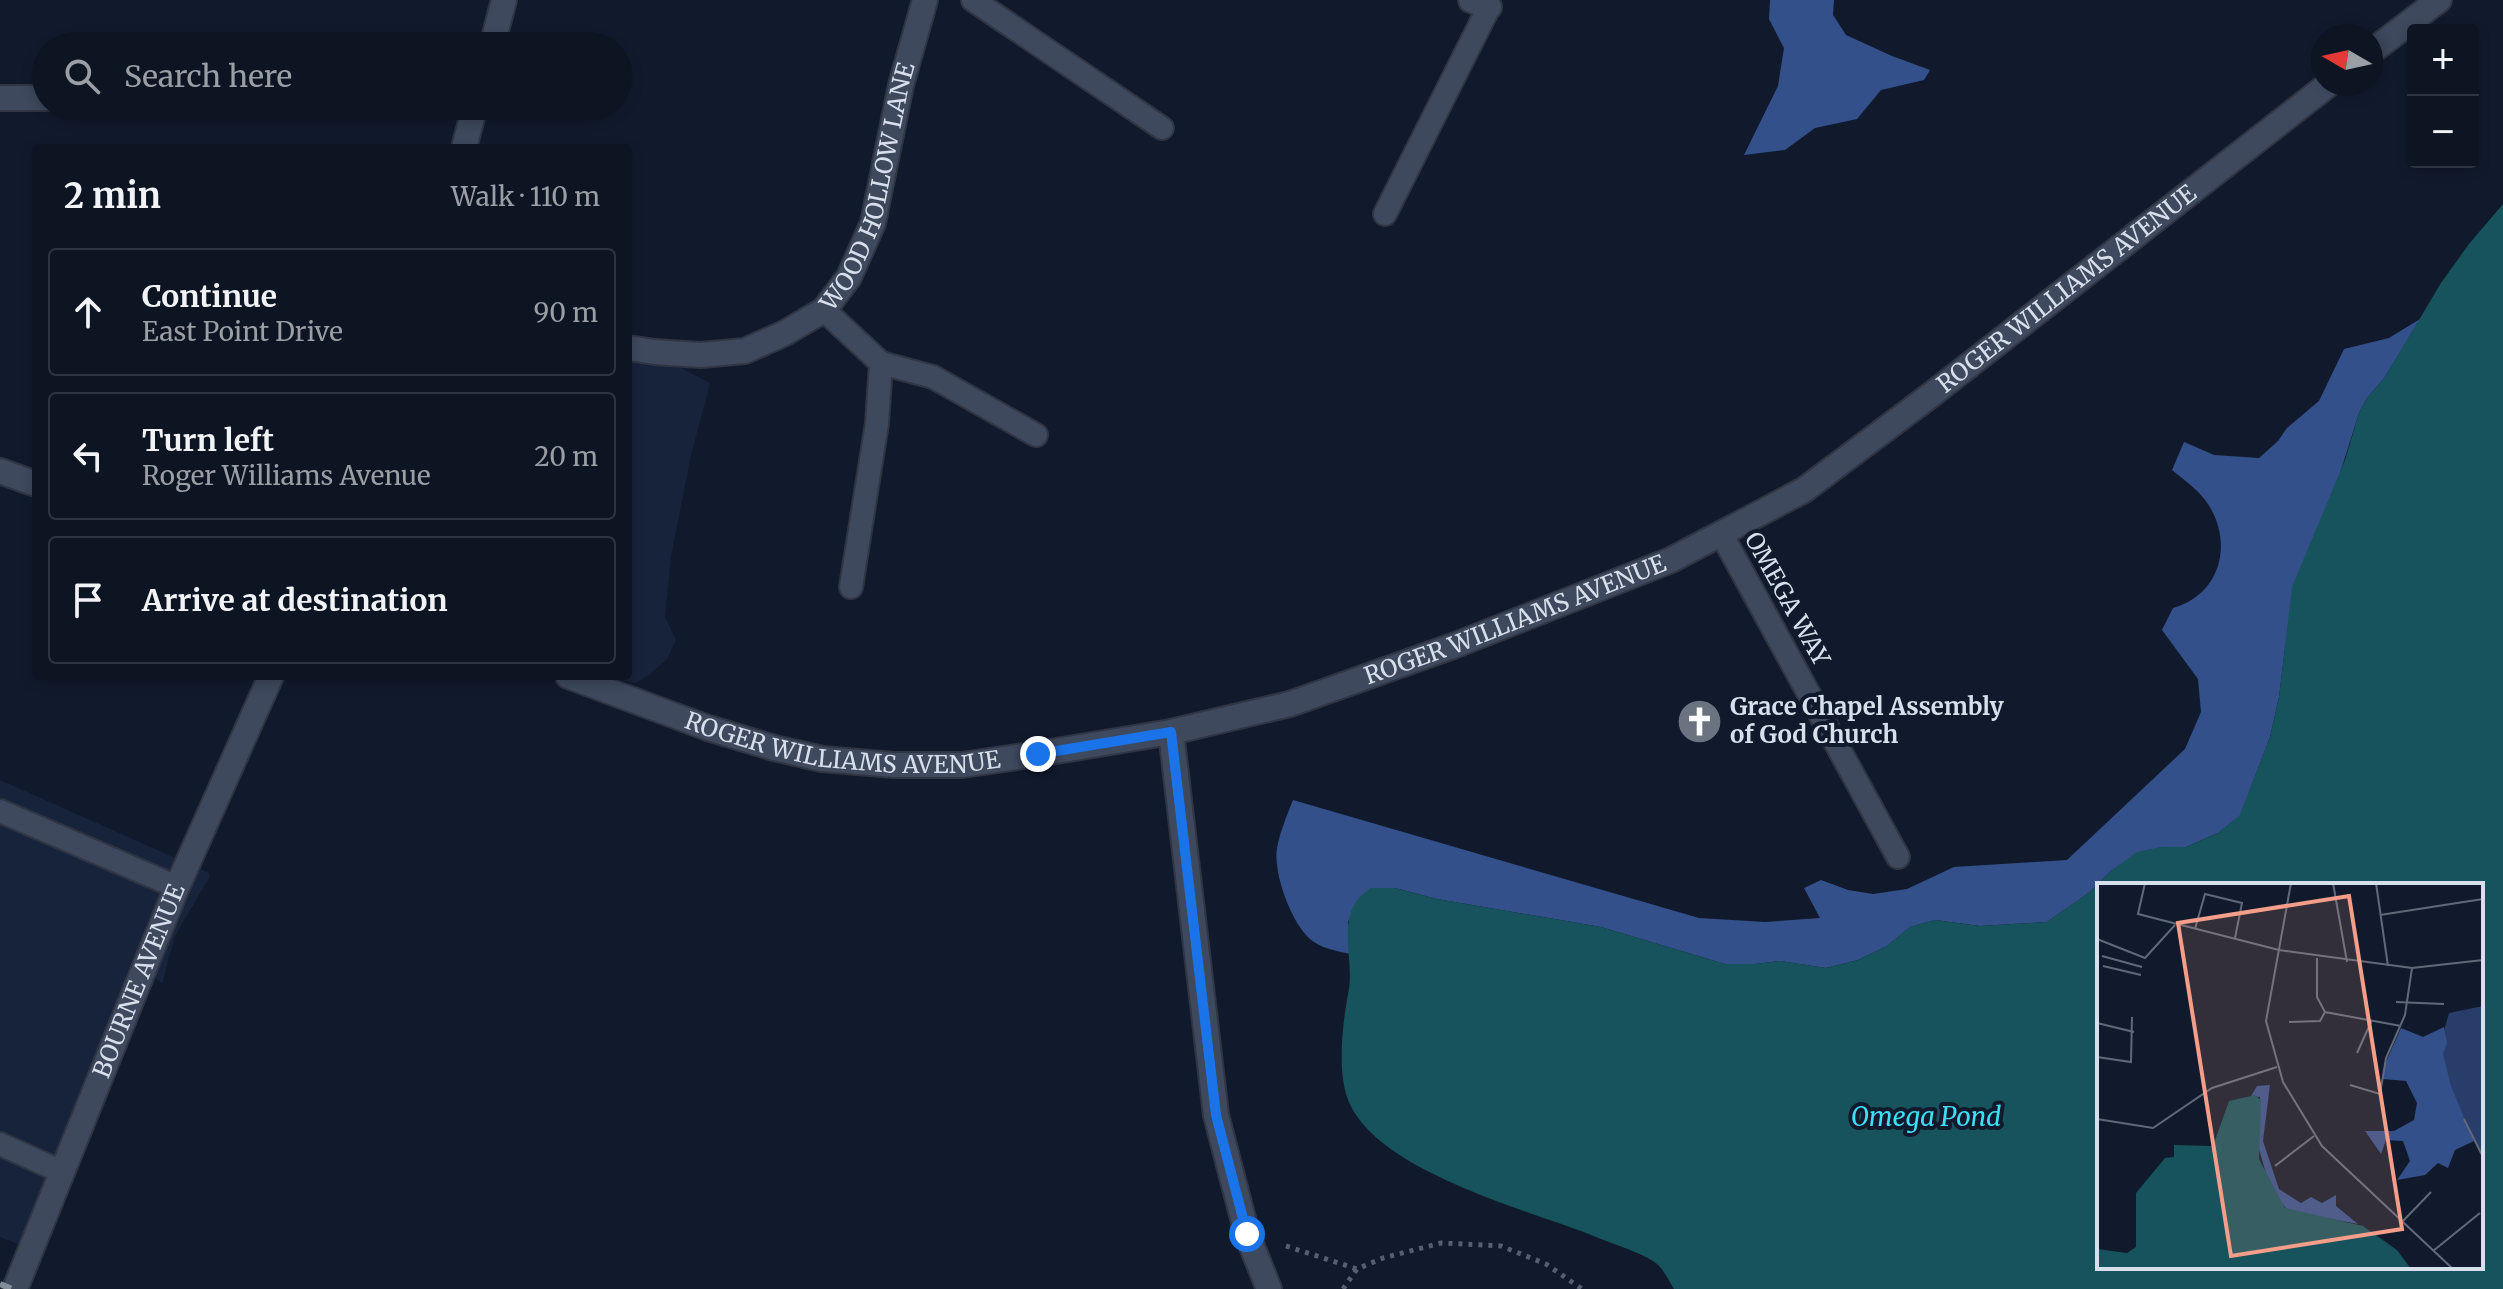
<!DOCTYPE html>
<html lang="en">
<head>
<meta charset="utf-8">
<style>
  :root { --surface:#0d1422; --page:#161d2a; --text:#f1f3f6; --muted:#9a9ea5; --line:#2d3340 }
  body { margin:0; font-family:Merriweather,serif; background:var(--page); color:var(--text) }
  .controls { position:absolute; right:24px; top:24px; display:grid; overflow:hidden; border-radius:8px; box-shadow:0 4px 12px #0003 }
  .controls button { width:72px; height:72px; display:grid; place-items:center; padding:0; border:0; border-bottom:2px solid var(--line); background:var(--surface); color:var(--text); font:40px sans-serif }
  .compass { position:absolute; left:2311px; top:24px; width:72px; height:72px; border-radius:50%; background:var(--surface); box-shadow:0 4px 12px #0003; rotate:279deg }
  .stop { position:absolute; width:24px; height:24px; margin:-18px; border:6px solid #1a73e8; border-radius:50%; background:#fff }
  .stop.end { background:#1a73e8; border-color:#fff; box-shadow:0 2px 8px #0008 }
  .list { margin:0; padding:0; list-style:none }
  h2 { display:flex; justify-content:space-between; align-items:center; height:104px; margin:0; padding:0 32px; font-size:34px }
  h2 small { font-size:26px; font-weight:400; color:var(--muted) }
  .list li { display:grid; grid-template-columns:52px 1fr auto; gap:24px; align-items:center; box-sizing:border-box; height:128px; margin:0 16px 16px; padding:0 16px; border:2px solid var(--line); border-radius:8px }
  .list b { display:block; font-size:30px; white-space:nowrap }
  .list p { margin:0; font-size:26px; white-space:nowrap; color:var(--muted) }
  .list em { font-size:26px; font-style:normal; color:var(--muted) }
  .icon { flex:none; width:44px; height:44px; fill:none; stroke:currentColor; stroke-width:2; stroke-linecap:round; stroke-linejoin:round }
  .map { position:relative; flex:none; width:2503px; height:1289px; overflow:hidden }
  .search { position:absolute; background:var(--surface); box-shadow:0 4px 12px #0003; left:32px; top:32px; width:600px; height:88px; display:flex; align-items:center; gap:20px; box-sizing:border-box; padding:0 28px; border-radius:44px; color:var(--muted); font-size:30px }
  .panel { position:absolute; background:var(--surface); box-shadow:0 4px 12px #0003; left:32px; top:144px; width:600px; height:536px; border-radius:8px }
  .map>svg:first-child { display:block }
</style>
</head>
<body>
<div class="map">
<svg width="2503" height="1289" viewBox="0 0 2503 1289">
  <rect width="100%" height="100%" fill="#111a2d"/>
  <g fill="#17233b">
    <polygon points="628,341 710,383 690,459 671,557 665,617 676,640 667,659 649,675 635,683 602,676 628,676"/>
    <polygon points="0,780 209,873 209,878 175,936 162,984 153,975 44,1254 0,1237"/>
  </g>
  <g fill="#34508a">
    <polygon points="1770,0 1834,0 1833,15 1846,35 1892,56 1930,70 1924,80 1881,90 1857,119 1815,128 1785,150 1744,155 1778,86 1784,48 1769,19"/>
    <path d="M 2420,319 L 2385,377 L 2367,398 L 2359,413 L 2285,648 L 2279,697 L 2270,737 L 2240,816 L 2218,833 L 2186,847 L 2161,847 L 2111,871 L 2090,892 L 2047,922 L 1980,926 L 1935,920 L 1910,927 L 1887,946 L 1858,960 L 1826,968 L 1780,961 L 1755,964 L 1725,964 L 1601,927 L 1437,899 L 1395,888 L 1348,921 L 1350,954 C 1337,951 1320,948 1310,939 C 1291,922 1273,873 1277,848 C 1280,832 1287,815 1293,800 L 1699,918 L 1765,922 L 1820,918 L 1804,888 L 1821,880 L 1848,890 L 1873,894 L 1907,889 L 1954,867 L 2067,860 L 2185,749 L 2201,712 L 2198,679 L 2162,630 L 2173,608 C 2220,595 2234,544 2208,504 C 2199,490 2184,480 2172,470 L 2184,442 L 2214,455 L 2259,458 L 2278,441 L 2287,428 L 2319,401 L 2344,349 L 2389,338 Z"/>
  </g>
  <path fill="#17535c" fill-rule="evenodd" d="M 2503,204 L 2503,1289 L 1674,1289 C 1669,1281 1664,1270 1657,1264 C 1646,1254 1610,1243 1596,1237 C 1530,1210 1372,1171 1347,1097 C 1337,1066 1343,1020 1349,989 C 1353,962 1341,929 1354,905 C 1357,898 1365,893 1370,888 L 1395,888 L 1437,899 L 1601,927 L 1725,964 L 1755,964 L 1780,961 L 1826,968 L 1858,960 L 1887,946 L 1910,927 L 1935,920 L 1980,926 L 2047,922 L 2090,892 L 2111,871 L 2137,852 L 2161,847 L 2186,847 L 2218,833 L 2240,815 L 2270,737 L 2279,697 L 2292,587 L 2345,460 L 2359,413 L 2367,398 L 2385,377 L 2441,283 L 2469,244 ZM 2099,885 L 2481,885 L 2481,1267 L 2099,1267 Z"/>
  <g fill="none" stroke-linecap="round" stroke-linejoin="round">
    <defs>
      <g id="lane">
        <polyline points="973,0 1162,128"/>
        <polyline points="1385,214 1489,7"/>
        <polyline points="824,310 881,363 877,423 851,587"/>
        <polyline points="881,363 933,377 1036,435"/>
        <polyline points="1722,535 1898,857"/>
        <polyline points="0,811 177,887"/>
        <polyline points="0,1144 62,1172"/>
      </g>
      <g id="street">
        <polyline points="1471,0 1489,7"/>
        <polyline points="0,98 46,98"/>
        <path id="s1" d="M 628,348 L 655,352 L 701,355 L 745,351 L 785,333 L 824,310 L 849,277 L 873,223 L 901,85 L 925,0"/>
        <polyline points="1171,732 1216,1115 1247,1234 1269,1289"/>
        <path id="s2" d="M 15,1289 L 177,887 L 271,676"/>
      </g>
      <g id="secondary">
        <polyline points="492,46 504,0"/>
        <polyline points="2371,52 2439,0"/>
        <polyline points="464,148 475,106"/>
        <polyline points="0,471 36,484"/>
        <path id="s3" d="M 568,676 L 708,728 L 774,748 L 822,759 L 894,765 L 962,765 L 1038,754 L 1171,732 L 1290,704 L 1453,646 L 1671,560 L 1804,490 L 1931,395 L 2329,84"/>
      </g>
    </defs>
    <use href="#lane" stroke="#303544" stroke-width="26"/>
    <use href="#street" stroke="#303544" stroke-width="28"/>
    <use href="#secondary" stroke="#303544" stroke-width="28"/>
    <g stroke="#565e6f" stroke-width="5" stroke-dasharray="4 6" stroke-linecap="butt">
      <polyline points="1286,1246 1357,1269"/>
      <polyline points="1343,1289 1357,1269 1383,1258 1441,1243 1501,1246 1546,1264 1582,1289"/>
    </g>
    <use href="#lane" stroke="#3e495e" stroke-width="22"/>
    <use href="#street" stroke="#3e495e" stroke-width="24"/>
    <use href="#secondary" stroke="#3e495e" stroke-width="24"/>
    <polyline stroke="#848c9b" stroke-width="6" stroke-dasharray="12 6" stroke-linecap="butt" points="0,1284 12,1289"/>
  </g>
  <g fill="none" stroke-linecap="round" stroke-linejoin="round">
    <polyline stroke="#1a73e8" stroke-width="10" points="1038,754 1171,732 1216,1115 1247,1234"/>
  </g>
  <defs>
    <symbol id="church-disc" viewBox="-11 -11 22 22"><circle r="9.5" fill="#6b7280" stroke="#111a2d"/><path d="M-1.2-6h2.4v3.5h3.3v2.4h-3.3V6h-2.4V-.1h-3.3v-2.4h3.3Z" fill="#fff"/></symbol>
  </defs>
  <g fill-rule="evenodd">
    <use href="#church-disc" x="1674" y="696" width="51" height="51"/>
  </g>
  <g text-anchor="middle" stroke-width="8" stroke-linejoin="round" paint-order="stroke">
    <g font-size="24" fill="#d8dfec" stroke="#111a2d">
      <text dy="8" stroke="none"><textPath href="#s1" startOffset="340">WOOD HOLLOW LANE</textPath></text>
      <text dy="8" stroke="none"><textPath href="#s3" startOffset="1630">ROGER WILLIAMS AVENUE</textPath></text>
      <text transform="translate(1787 599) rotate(61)" y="8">OMEGA WAY</text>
      <text dy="8" stroke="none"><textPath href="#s3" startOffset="982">ROGER WILLIAMS AVENUE</textPath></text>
      <text dy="8" stroke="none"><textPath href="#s3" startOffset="286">ROGER WILLIAMS AVENUE</textPath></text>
      <text dy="8" stroke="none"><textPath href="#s2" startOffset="332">BOURNE AVENUE</textPath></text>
    </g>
    <g font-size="24" font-weight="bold" fill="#d8dfec" stroke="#111a2d" text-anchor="start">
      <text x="1730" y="715">Grace Chapel Assembly<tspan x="1730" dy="28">of God Church</tspan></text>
    </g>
    <g font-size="26" font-style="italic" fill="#3ddff6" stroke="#111a2d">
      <text x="1926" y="1126">Omega Pond</text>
    </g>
  </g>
  <g transform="translate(2097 883)">
    <rect width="386" height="386" fill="#111a2d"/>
    <path d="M 386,123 L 386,274 L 346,191 L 345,155 L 352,130 Z" fill="#283d69"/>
    <path d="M 347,144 L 350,160 L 346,171 L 354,203 L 377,258 L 358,267 L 351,285 L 341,280 L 328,292 L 300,297 L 313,278 L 306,258 L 289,257 L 284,271 L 268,248 L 297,248 L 317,237 L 320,220 L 309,198 L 286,196 L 288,181 L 304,145 L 326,154 ZM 173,202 L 166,258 L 182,306 L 204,320 L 214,314 L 225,320 L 239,312 L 239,323 L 261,341 L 191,328 L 173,304 L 161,263 L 163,214 L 154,213 L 160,203 Z" fill="#34508a"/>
    <path d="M 158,212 L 164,217 L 162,276 L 188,325 L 266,343 L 300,367 L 314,386 L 0,386 L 0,366 L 30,370 L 39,364 L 39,310 L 68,275 L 77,274 L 77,262 L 116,263 L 132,218 Z" fill="#17535c"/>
    <path fill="none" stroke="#616979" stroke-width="2" d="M 48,0 L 41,31 L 182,67 L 315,85 L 386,77M 194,0 L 169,138 L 186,199 L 225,263 L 356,386M 236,0 L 250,79M 279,0 L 291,83M 283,32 L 386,16M 98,46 L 108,11 L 145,20 L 138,55M 0,56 L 48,75 L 78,42M 5,73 L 45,84M 220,75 L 220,114 L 228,129 L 304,143M 6,83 L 44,92M 299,119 L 347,121M 192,139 L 223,138 L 228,129M 0,140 L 37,149M 260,170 L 275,137M 0,174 L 34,179 L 35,134M 253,202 L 283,211 L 289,175 L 308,132 L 315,85M 0,236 L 56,245 L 115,205 L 180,184M 367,236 L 386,274M 178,283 L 217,253M 305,339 L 334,309M 336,368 L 383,330"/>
    <path fill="#f49e89" fill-opacity="0.15" stroke="#f49e89" stroke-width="4" d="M 252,13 L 305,346 L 134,373 L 81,40 Z"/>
    <rect width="386" height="386" fill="none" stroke="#d8dfec" stroke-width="4"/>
  </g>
</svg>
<div class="controls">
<button>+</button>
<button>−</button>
</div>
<svg class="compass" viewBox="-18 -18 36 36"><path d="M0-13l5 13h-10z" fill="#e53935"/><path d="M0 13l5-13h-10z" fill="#9a9ea5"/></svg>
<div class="stop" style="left:1247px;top:1234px"></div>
<div class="stop end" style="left:1038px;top:754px"></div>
<div class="search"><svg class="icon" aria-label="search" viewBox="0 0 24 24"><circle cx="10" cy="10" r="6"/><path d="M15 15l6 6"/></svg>Search here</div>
<section class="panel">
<h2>2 min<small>Walk · 110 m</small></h2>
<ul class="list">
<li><svg class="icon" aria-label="ahead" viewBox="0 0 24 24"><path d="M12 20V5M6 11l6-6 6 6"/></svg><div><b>Continue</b><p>East Point Drive</p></div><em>90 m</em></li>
<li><svg class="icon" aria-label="left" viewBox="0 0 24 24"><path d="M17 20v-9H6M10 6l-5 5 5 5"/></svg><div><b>Turn left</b><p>Roger Williams Avenue</p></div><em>20 m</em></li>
<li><svg class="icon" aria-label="arrive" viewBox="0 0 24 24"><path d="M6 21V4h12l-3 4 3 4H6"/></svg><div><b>Arrive at destination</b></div></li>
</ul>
</section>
</div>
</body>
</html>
